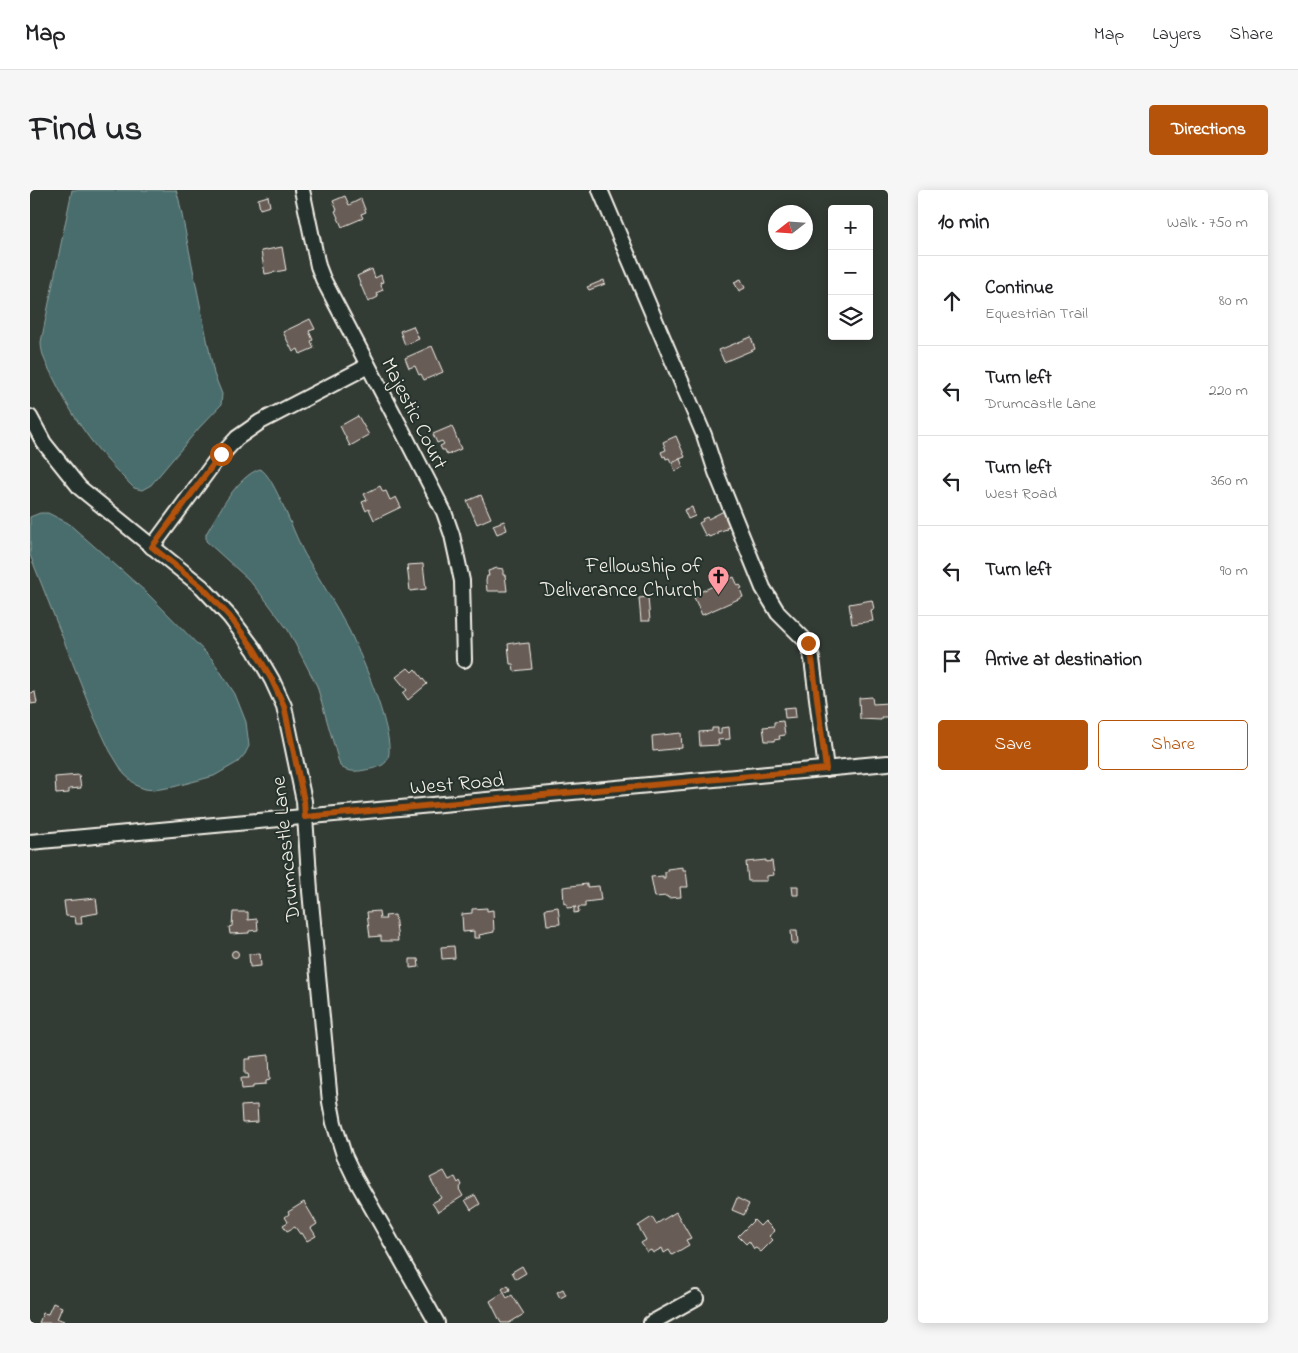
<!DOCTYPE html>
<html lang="en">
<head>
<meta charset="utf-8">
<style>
  :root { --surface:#fff; --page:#f6f6f6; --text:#202124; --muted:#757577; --line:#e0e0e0; --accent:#b45309 }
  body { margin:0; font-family:"Indie Flower",sans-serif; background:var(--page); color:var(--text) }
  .controls { position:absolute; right:15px; top:15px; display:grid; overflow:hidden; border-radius:5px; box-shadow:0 2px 12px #0003 }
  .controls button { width:45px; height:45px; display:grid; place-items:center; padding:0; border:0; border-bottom:1px solid var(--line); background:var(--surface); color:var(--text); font:25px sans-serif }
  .compass { position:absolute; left:738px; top:15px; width:45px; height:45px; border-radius:50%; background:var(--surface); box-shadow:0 2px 12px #0003; rotate:253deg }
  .stop { position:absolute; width:15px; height:15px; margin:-11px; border:4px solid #b45309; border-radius:50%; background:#fff }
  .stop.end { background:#b45309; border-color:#fff; box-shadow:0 1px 5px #0008 }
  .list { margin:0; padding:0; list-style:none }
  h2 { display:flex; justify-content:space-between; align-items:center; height:65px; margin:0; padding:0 20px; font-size:21px }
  h2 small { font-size:16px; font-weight:400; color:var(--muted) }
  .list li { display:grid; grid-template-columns:32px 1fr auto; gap:15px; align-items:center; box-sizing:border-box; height:90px; padding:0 20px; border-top:1px solid var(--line) }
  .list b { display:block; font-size:19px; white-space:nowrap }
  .list p { margin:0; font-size:16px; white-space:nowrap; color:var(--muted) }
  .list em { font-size:16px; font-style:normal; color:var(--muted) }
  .actions { display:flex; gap:10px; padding:15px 20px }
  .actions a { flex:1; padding:11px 0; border:1px solid var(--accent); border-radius:5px; text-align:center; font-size:18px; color:var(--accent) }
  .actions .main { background:var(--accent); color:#fff }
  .icon { flex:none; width:28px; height:28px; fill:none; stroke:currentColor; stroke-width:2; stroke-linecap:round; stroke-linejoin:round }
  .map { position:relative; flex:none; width:858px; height:1133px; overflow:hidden; border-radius:5px }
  header { display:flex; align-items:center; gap:30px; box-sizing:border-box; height:70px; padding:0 25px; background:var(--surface); border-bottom:1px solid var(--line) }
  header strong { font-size:24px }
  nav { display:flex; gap:28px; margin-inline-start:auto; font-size:18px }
  .intro { display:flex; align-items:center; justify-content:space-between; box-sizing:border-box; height:120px; padding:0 30px }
  h1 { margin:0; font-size:35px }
  .button { padding:12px 22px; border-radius:5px; background:var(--accent); color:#fff; font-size:18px; font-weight:700 }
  main { display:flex; gap:30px; padding:0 30px }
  aside { flex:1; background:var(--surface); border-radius:5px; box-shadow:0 2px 12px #0003 }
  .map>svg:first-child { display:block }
</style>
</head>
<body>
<header>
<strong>Map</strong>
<nav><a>Map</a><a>Layers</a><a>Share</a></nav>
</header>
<div class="intro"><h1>Find us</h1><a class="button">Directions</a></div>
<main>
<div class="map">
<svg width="858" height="1133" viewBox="0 0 858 1133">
  <rect width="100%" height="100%" fill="#333b35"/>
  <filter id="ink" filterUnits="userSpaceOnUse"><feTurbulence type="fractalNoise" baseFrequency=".02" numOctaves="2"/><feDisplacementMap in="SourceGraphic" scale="10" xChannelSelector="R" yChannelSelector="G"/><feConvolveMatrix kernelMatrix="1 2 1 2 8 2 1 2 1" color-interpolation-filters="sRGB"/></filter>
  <g filter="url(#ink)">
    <g fill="#496d6d" stroke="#8da29e">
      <path d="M 42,0 L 146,0 L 149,10 L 184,184 L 192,204 L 191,215 L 169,238 L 121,295 L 112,300 L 104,298 C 68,263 46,234 24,189 C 18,177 11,166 11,152 Z"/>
      <path d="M 230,279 C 244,284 266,351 277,368 C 291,392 306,415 319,440 C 329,460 371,555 356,572 C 352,577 342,579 335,580 C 327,582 316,582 310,576 L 287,496 L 258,440 L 238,413 L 218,389 L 176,351 L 176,344 C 188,324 207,286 230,279 Z"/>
      <polygon points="10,323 18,323 38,333 116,402 182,469 205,504 216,532 219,556 215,564 208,572 184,586 143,597 124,600 115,599 107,596 94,584 80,561 64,527 0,365 0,327"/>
    </g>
    <g fill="#685c56" stroke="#f4f1e8">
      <polygon points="238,6 240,16 230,19 228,9"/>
      <polygon points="315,6 319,15 331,9 336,22 331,24 333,28 312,37 305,21 307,20 303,11"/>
      <polygon points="252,57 256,80 235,84 231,61"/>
      <polygon points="342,79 345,88 351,85 353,92 350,93 353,100 346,103 348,107 338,112 327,86"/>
      <polygon points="711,89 715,98 709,101 704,92"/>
      <polygon points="574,90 575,94 559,100 557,97"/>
      <polygon points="280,129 285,139 279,141 283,150 281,151 284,158 270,164 268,159 263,162 253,142"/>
      <polygon points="383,136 389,149 375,155 370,141"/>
      <polygon points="721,147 725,159 694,172 689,160"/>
      <polygon points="402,156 413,182 394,190 391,184 389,185 385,176 379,178 375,168"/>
      <polygon points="328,226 339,245 320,256 310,236"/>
      <polygon points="422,236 431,259 417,265 415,260 412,260 410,256 414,254 412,251 407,253 403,244"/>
      <polygon points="646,246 655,267 641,272 639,268 636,269 635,266 633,267 631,262 636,260 633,252"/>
      <polygon points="650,269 653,277 645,281 642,273"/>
      <polygon points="350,296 353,302 356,301 360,310 366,307 371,317 344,330 339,319 336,321 332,312 337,310 334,304"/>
      <polygon points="451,305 461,328 447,334 437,311"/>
      <polygon points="662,317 665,326 658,329 654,320"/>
      <polygon points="694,321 700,336 696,337 697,339 687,342 687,344 679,347 678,345 676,347 669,333 673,331 672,329 677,327 678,329"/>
      <polygon points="474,331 477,340 467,344 463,335"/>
      <polygon points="393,374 396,399 380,401 377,375"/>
      <polygon points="467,378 473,379 473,385 475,385 477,401 457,401 456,391 457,386 459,386 458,381"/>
      <polygon points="704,387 708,396 710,395 712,398 710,399 713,407 672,425 663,405"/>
      <polygon points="618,407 620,431 611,431 609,408"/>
      <polygon points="842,410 844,419 841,420 843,431 822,434 819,414"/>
      <polygon points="489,452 489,454 499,453 502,479 484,481 483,474 480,474 478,454"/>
      <polygon points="378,478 382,482 385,479 397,494 378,510 373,503 377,500 366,487"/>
      <polygon points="5,502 7,513 1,514 0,503"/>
      <polygon points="842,507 843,514 858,513 858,527 851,527 851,530 830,529 829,508"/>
      <polygon points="765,517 766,527 755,528 754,518"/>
      <polygon points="753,531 755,545 749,546 750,549 744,550 744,551 735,551 733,537 744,536 744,532"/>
      <polygon points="699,537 700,549 688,550 689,555 670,556 669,542 682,541 682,538 688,538 688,544 691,544 691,538"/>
      <polygon points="651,543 652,558 623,561 622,546"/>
      <polygon points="49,585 51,598 39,599 39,603 26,604 25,587"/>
      <polygon points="736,670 736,672 742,671 744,685 737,686 737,691 718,691 716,672"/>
      <polygon points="653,677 653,680 656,680 658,697 650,697 651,707 638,708 637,706 625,707 621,687 633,686 633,688 635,688 635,682 637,682 637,679"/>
      <polygon points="557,694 557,697 569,696 571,710 555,712 555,717 548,717 549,722 544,723 544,718 546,717 537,718 536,713 534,714 533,697"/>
      <polygon points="762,696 768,696 768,705 763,705"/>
      <polygon points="66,708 68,723 51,726 52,734 46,734 45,727 36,726 34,711"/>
      <polygon points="528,717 530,734 517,735 515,719"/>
      <polygon points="457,718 457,721 463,720 464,742 449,745 450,748 444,748 444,741 433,742 432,724 442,723 442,719"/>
      <polygon points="349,721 350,729 356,729 355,726 365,725 368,751 351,751 351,746 340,747 337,722"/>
      <polygon points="203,722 218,722 218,730 227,729 228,740 219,741 219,743 200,744 199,737 202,736"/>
      <polygon points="761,740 767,740 768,754 762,754"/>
      <polygon points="424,756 425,768 412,769 411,757"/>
      <circle cx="205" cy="764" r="3.5"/>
      <polygon points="230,763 231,776 220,777 219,764"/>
      <polygon points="380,769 388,769 389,777 380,778"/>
      <polygon points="239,865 240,890 236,891 236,894 223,895 223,898 212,899 211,888 219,888 218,884 215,884 215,869 221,869 220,867"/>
      <polygon points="227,915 228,932 212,933 211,916"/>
      <polygon points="414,981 419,990 425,987 428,993 430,991 432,995 429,999 433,1006 408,1022 402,1013 411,1008 400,988"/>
      <polygon points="445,1005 450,1014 441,1020 435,1010"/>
      <polygon points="707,1008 719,1014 714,1025 702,1020"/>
      <polygon points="274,1012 287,1034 281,1038 286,1046 277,1051 272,1043 270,1044 265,1037 257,1041 253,1035 258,1032 255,1027 259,1024 258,1022"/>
      <polygon points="646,1022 661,1048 656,1050 659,1055 642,1065 639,1060 634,1063 632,1058 623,1063 621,1060 617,1062 611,1053 616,1050 608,1036 622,1027 626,1034"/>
      <polygon points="724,1030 730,1036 735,1031 745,1041 739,1046 743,1050 731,1062 726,1058 724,1059 719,1051 716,1054 708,1046"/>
      <polygon points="492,1076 496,1083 486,1089 482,1082"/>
      <polygon points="478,1095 480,1100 474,1103 477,1108 482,1105 494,1124 479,1133 471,1133 460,1111 474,1102 472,1099"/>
      <polygon points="533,1099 536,1105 530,1108 527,1102"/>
      <polygon points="23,1113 32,1117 28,1127 26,1128 34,1131 33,1133 9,1133 13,1123 18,1124"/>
    </g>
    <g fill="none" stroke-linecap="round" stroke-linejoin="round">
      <defs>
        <g id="minor">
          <polyline points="272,0 288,76 293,89 375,246 414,322 422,345 432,391 434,470"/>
          <polyline points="570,0 674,245 686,282 733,398 748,423 778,453 782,469 796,579"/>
          <polyline points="0,227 14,253 50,298 172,397 200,427 224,459 242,490 254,516 274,611 280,701 300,912 304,933 314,965 324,986 407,1133"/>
          <polyline points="122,357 184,273 207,248 230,232 338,176"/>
          <polyline points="0,652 858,573"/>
          <polyline points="621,1133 666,1108"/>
        </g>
      </defs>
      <use href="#minor" stroke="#f4f1e8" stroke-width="18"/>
      <use href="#minor" stroke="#26332d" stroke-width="14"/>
    </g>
  </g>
  <g fill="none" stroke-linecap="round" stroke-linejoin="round" filter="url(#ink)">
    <polyline stroke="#b45309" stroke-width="6" points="191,264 122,357 172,397 200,427 224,459 242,490 254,516 274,611 275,627 796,579 782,469 778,453"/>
  </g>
  <defs>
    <symbol id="church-pin" viewBox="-11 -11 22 30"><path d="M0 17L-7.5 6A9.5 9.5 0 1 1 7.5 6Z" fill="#ff9aa2" stroke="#26332d"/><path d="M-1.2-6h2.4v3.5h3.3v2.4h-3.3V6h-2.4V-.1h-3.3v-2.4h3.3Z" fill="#111"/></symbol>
  </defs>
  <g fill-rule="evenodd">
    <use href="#church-pin" x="676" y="374" width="25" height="34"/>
  </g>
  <g text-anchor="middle" stroke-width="4" stroke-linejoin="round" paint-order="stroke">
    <g font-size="21" fill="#f4f1e8" stroke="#26332d">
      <text transform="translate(385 223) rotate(63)" y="7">Majestic Court</text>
      <text transform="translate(427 593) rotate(-5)" y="7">West Road</text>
      <text transform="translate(255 659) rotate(-96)" y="7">Drumcastle Lane</text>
    </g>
    <g font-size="21" fill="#f4f1e8" stroke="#26332d" text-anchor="end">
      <text x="672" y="382">Fellowship of<tspan x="672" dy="24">Deliverance Church</tspan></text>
    </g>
  </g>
</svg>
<div class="controls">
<button>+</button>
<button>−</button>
<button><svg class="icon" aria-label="layers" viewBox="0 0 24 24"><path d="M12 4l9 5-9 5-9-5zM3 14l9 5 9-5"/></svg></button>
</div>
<svg class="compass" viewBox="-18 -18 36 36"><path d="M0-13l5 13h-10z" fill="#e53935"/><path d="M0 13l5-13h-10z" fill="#757577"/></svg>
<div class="stop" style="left:191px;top:264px"></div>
<div class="stop end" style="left:778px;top:453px"></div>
</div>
<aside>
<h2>10 min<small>Walk · 750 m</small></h2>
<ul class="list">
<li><svg class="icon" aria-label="ahead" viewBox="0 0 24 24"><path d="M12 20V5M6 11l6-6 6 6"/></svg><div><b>Continue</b><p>Equestrian Trail</p></div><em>80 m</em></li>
<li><svg class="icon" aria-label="left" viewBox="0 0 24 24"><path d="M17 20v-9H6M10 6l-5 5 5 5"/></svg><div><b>Turn left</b><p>Drumcastle Lane</p></div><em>220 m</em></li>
<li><svg class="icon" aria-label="left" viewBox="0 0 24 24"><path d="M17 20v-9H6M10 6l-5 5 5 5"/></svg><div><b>Turn left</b><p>West Road</p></div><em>360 m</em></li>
<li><svg class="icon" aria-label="left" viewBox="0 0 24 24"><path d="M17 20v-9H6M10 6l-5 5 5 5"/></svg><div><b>Turn left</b></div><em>90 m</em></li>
<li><svg class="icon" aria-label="arrive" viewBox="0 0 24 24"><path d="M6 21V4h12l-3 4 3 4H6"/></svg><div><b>Arrive at destination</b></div></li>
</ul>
<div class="actions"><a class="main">Save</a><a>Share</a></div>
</aside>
</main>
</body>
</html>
